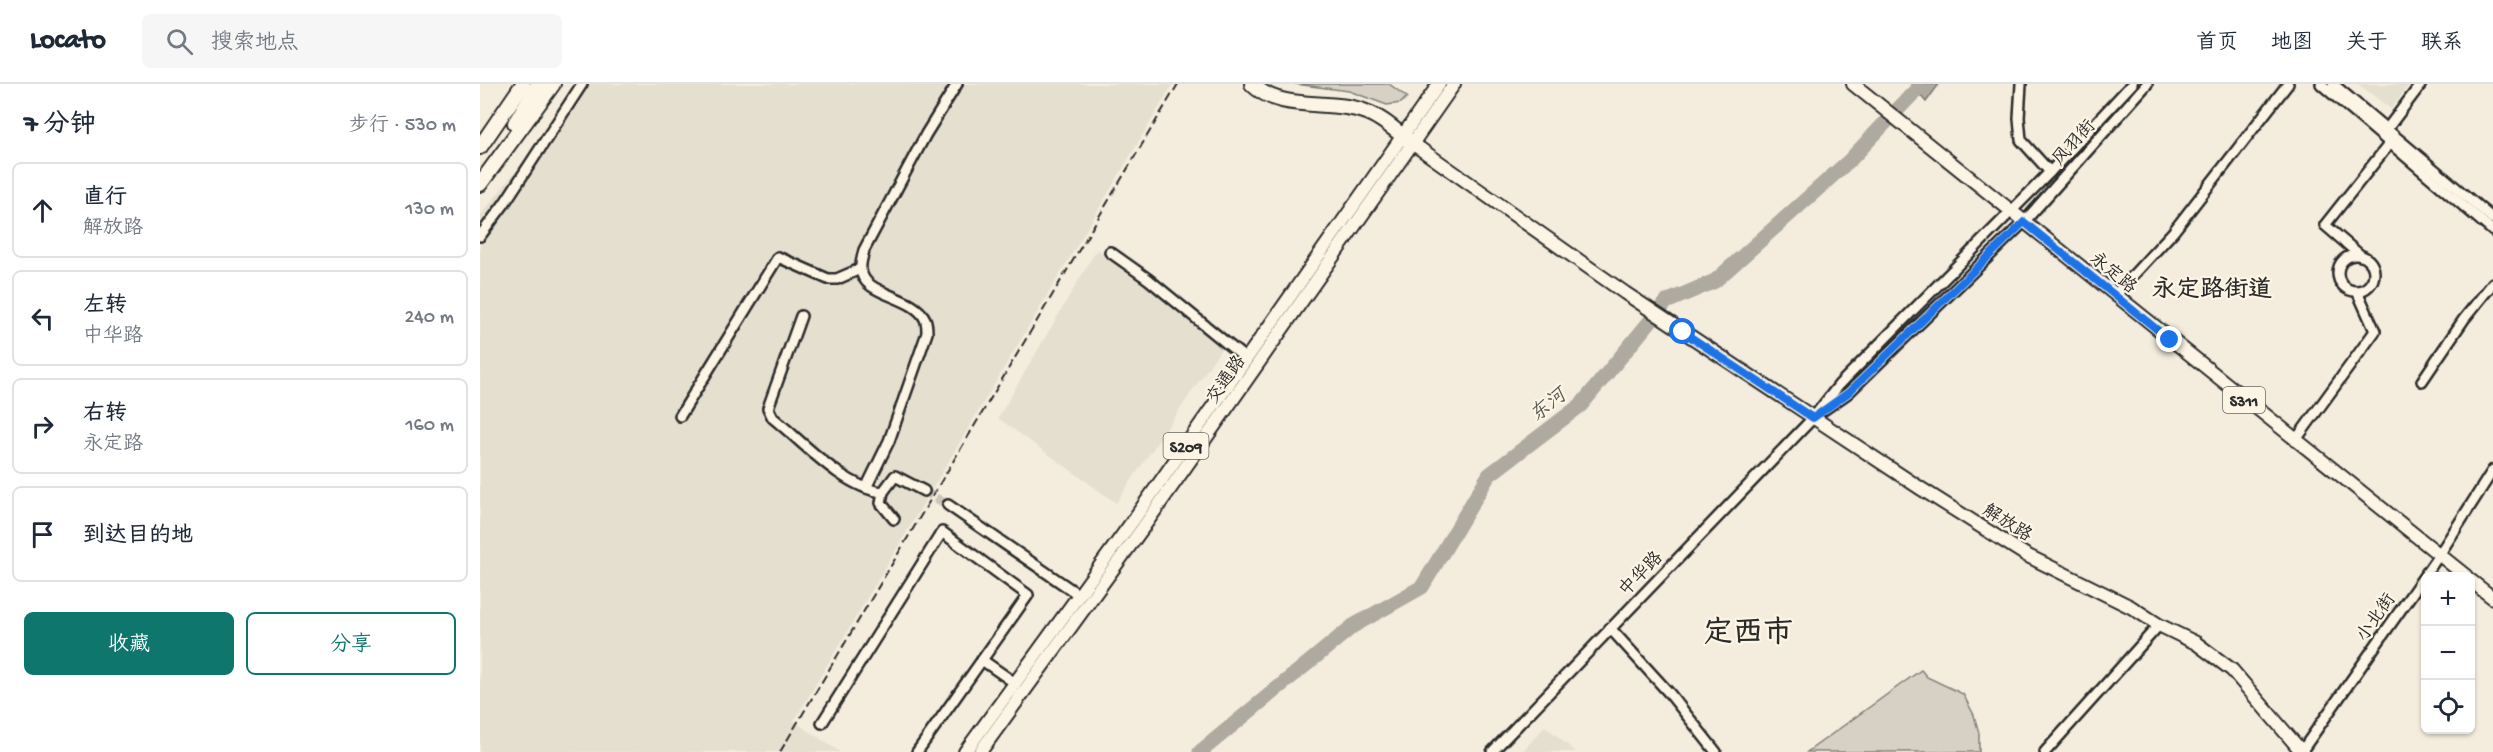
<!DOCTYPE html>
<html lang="zh">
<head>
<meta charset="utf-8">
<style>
  :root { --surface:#fff; --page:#f6f6f7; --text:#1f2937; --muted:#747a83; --line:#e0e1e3; --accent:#0f766e }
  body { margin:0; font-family:"Gochi Hand","LXGW WenKai TC",sans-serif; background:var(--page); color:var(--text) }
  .controls { position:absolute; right:18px; bottom:18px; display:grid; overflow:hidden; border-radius:9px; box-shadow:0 2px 4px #0004 }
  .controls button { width:54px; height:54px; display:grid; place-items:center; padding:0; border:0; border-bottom:2px solid var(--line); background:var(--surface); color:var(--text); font:30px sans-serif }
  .stop { position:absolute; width:18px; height:18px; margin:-14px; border:4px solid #1a73e8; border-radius:50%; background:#fff }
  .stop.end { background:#1a73e8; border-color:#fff; box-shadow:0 2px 6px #0008 }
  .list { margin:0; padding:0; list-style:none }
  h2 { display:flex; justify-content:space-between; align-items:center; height:78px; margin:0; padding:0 24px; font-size:26px }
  h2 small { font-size:20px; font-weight:400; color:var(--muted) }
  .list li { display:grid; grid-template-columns:39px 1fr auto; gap:18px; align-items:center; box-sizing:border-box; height:96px; margin:0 12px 12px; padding:0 12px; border:2px solid var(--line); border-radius:9px }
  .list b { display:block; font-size:22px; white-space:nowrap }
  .list p { margin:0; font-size:20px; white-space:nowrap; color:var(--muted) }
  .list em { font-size:20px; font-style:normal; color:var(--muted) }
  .actions { display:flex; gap:12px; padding:18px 24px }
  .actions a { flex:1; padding:14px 0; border:2px solid var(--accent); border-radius:9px; text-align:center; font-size:21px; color:var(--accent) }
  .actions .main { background:var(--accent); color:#fff }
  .icon { flex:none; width:33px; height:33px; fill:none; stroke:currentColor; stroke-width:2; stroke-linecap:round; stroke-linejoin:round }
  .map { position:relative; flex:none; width:2013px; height:668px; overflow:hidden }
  header { display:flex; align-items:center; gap:36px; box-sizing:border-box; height:84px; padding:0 30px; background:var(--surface); border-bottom:2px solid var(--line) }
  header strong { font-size:28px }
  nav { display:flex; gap:33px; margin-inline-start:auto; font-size:21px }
  .search { width:420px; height:54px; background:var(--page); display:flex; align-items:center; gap:15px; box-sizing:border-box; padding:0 21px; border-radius:9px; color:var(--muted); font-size:22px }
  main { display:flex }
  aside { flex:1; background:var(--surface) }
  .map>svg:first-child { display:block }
</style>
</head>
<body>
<header>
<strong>Locato</strong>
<div class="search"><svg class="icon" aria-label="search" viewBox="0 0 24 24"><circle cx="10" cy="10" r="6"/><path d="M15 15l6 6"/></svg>搜索地点</div>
<nav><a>首页</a><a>地图</a><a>关于</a><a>联系</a></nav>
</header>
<main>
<aside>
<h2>7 分钟<small>步行 · 530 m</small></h2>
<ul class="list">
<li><svg class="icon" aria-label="ahead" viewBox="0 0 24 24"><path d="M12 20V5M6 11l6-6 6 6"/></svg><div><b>直行</b><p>解放路</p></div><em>130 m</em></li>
<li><svg class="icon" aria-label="left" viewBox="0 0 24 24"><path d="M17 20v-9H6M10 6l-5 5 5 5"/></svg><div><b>左转</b><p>中华路</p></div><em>240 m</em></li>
<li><svg class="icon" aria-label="right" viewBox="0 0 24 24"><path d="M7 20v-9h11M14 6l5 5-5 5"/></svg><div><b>右转</b><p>永定路</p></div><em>160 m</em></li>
<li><svg class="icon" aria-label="arrive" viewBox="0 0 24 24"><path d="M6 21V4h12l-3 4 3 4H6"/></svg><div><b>到达目的地</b></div></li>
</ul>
<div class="actions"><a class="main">收藏</a><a>分享</a></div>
</aside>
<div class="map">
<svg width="2013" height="668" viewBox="0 0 2013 668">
  <rect width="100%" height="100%" fill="#f4edde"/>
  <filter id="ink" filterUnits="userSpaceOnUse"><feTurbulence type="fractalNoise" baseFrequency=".0167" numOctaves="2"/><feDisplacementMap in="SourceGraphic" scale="12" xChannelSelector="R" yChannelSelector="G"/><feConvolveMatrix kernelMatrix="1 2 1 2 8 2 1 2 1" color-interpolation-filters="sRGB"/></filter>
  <g filter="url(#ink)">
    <g fill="#e5dfd0">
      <polygon points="105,0 693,0 314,637 360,668 0,668 0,132"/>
      <polygon points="1878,0 1930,0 1911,25"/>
      <polygon points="617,165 669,201 743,262 636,419 518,334"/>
      <polygon points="1065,642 1096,668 1042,668"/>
    </g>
    <g fill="#d6d1c4" stroke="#807e78" stroke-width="1.5">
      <polygon points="815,0 909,0 927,13 921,19 907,21 869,7"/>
      <polygon points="1441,586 1447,593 1483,610 1494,631 1499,649 1499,668 1327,668"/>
    </g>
    <polygon fill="#afaaa0" stroke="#7a7771" stroke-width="1.5" points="1431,0 1459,0 1446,18"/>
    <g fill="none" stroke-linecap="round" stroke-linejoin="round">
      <polyline stroke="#afaaa0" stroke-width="15" points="720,668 873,542 942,503 1009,391 1101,321 1186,218 1235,197 1370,76 1439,3 1439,0"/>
      <polyline stroke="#ccc6ba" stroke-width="9" stroke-dasharray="9 4.5" stroke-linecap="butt" points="444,407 468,421"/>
      <defs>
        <g id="minor">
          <polyline points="1541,0 1539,34 1541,56 1570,88"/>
          <polyline points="1841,0 2013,147"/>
          <polyline points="1853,0 2013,135"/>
          <polyline points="1907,45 1941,0"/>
          <polyline points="0,152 24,120 102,0"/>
          <polyline points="630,168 668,195 766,275"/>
          <circle cx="1876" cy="189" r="18"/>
          <polyline points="1881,172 1845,141 1910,59"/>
          <polyline points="1635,211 1693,148 1808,0"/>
          <path d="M 321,232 L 288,324 L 293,334 C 323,358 364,404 403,408"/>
          <polyline points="1942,297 1984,235 2013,199"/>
          <polyline points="1342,327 1368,309 1544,138 1667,0"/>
          <polyline points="200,332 298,173 348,195 357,195 380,185"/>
          <polyline points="1815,357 1895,247 1877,207"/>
          <path d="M 386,404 L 409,357 L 447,249 C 447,245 447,239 445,235 C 434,211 382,212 381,185 C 380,179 383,172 384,166 L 446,50 L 477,0"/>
          <polyline points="468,421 599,511"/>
          <polyline points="414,435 401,419 403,408 415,392 444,407"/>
          <polyline points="1130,544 1190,610 1236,668"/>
          <polyline points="502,576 535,599"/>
          <polyline points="342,639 462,448 548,511 437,668"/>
          <polyline points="1012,668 1333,334 1359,301 1570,88 1652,0"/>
          <polyline points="1565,668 1679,541"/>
          <polyline points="1821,668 1959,471 2013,386"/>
        </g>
        <g id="major">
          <polyline points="1373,0 1986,492"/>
          <polyline points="932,59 1145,209 1440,404 1546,471 1651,523 1679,541 1716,559 1752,586 1822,668"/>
          <polyline points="1990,496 2013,514"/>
          <polyline points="485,668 652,438 959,0"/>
          <polyline points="500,668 662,445 974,0"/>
        </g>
        <g id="highway">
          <path d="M 772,0 C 801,29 849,14 886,28 C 903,34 918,49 932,59"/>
          <polyline points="35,39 58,0"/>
          <polyline points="0,63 43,0"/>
          <polyline points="0,100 73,0"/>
        </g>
      </defs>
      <use href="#minor" stroke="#2b2b2b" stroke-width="14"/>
      <use href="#major" stroke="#2b2b2b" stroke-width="16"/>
      <use href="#highway" stroke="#2b2b2b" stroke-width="18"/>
      <use href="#minor" stroke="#fcf5e5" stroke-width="9"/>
      <use href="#major" stroke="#fcf5e5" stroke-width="12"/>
      <use href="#highway" stroke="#fcf5e5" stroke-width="14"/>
      <polyline stroke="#2b2b2b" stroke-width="2" stroke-dasharray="9 4.5" stroke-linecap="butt" points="300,668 698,0"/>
    </g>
  </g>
  <g fill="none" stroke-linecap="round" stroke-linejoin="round" filter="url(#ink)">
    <polyline stroke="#1a73e8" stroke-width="8" points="1203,248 1333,334 1368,309 1544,138 1690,256"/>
  </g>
  <g text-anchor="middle" stroke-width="4.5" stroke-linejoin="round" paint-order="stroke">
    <g fill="#fcf5e5" stroke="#6a6863" stroke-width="1.5">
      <rect x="1743" y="303" width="42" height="26" rx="4.5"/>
      <rect x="683.5" y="349" width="45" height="26" rx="4.5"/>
    </g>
    <g font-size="16" font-weight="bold" fill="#2b2b2b">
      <text x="1764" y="322">S311</text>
      <text x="706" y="368">S209</text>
    </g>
    <g font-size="18" fill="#2b2b2b" stroke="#fcf5e5">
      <text transform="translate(1593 58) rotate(-48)" y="6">风羽街</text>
      <text transform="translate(1634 188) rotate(39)" y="6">永定路</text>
      <text transform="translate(745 295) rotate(-55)" y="6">交通路</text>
      <text transform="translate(1528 438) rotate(32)" y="6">解放路</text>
      <text transform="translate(1160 489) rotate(-46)" y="6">中华路</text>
      <text transform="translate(1895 533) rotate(-55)" y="6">小北街</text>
    </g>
    <g font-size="20" font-style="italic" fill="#595754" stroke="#fcf5e5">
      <text transform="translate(1067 320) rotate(-39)" y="7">东河</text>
    </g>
    <g font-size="24" font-weight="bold" fill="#2b2b2b" stroke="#fcf5e5">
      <text x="1732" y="212">永定路街道</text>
    </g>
    <g font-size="30" font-weight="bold" fill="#2b2b2b" stroke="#fcf5e5">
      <text x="1268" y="557">定西市</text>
    </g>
  </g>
</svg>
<div class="controls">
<button>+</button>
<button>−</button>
<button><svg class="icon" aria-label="locate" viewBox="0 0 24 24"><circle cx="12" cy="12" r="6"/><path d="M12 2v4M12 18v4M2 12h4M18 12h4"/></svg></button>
</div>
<div class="stop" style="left:1203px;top:248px"></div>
<div class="stop end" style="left:1690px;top:256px"></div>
</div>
</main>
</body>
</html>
